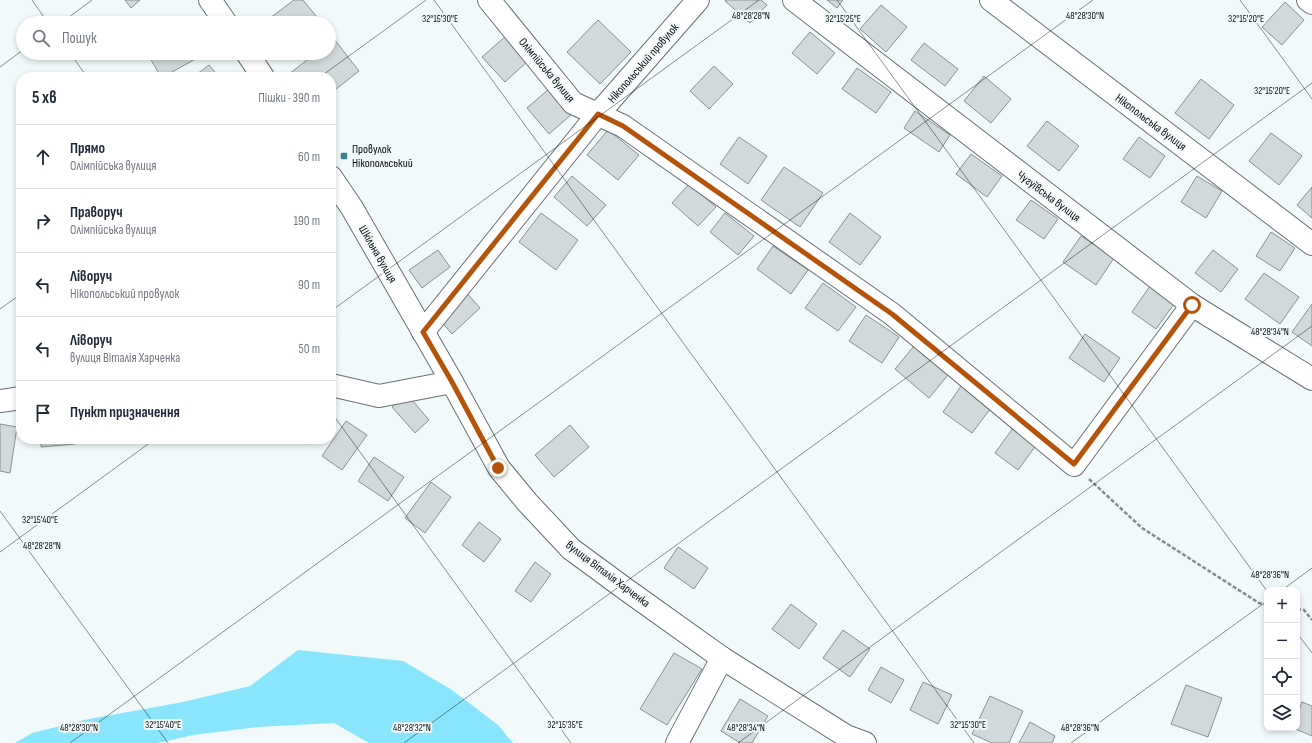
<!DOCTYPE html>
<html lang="uk">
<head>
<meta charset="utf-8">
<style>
  :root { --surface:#fff; --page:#f6f6f7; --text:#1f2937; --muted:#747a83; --line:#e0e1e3 }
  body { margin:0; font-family:"Sofia Sans Condensed",sans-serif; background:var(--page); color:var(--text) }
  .controls { position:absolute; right:12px; bottom:12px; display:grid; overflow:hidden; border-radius:8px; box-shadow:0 2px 6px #0003 }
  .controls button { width:36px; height:36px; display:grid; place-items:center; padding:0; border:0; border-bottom:1px solid var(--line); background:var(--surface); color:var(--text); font:20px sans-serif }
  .stop { position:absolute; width:12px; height:12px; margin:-9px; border:3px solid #b45309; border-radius:50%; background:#fff }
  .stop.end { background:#b45309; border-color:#fff; box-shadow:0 1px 4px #0008 }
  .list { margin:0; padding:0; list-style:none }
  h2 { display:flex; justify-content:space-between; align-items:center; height:52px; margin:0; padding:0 16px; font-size:17px }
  h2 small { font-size:13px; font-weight:400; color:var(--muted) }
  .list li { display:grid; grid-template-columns:26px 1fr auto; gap:12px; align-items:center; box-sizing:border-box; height:64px; padding:0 16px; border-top:1px solid var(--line) }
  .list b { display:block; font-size:15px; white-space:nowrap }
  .list p { margin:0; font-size:13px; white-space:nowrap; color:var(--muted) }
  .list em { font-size:13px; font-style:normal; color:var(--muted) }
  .icon { flex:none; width:22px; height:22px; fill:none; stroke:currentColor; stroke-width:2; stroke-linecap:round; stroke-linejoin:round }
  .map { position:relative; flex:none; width:1312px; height:743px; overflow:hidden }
  .search { position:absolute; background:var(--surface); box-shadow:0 2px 6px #0003; left:16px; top:16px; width:320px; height:44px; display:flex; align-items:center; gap:10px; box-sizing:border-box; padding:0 14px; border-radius:22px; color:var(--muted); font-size:15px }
  .panel { position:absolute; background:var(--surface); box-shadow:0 2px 6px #0003; left:16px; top:72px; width:320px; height:372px; border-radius:16px }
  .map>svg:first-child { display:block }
</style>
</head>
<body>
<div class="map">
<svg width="1312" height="743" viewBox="0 0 1312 743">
  <rect width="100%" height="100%" fill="#f2f9fb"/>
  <polygon fill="#88e5fb" points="298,650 403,661 452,690 498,725 513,743 369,743 334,723 258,727 193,735 158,743 15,743 32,733 89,719 183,702 250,686"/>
  <g fill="#d1d9da" stroke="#8a9193">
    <polygon points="125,0 140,0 131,8"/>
    <polygon points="294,0 303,0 321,22 319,23 274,23 270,18"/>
    <polygon points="726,0 761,0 767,5 750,23 725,1"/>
    <polygon points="827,0 843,0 837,8"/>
    <polygon points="1285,2 1304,20 1282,45 1262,27"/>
    <polygon points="881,5 907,27 886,52 860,29"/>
    <polygon points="598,20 631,52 600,84 567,52"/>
    <polygon points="810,32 835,53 817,74 792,53"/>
    <polygon points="507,35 529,60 505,82 482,57"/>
    <polygon points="334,39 359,71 331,93 331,77 291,77 289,74 316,53 329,53 329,43"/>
    <polygon points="924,43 958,69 945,86 911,60"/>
    <polygon points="147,53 199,53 201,56 163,77 161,77"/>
    <polygon points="209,65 219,77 193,77"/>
    <polygon points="714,66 733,84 709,109 690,91"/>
    <polygon points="857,68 891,92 876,113 842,89"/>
    <polygon points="984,76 1011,99 991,123 964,101"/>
    <polygon points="1201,79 1234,105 1209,139 1175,113"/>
    <polygon points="550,88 572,114 549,134 527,108"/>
    <polygon points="915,111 950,135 939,152 904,128"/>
    <polygon points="1047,121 1079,146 1059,171 1027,146"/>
    <polygon points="608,130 639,155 618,180 587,155"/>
    <polygon points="1271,133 1302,156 1279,185 1249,161"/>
    <polygon points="739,137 767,156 748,184 720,164"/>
    <polygon points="1139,137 1165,156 1150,178 1123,159"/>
    <polygon points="971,154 1002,176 987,197 956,174"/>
    <polygon points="784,167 823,193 800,227 761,200"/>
    <polygon points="572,176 606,205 587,226 554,197"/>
    <polygon points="1197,176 1222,191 1206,218 1181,202"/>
    <polygon points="689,184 716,207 698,226 672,203"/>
    <polygon points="1312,187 1312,218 1297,205"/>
    <polygon points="1031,200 1058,219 1044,239 1016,220"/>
    <polygon points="541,213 578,240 556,270 519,242"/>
    <polygon points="725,213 754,236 738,255 710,232"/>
    <polygon points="850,213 881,237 860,265 829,242"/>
    <polygon points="1271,232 1295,248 1280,271 1256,256"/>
    <polygon points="1081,236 1114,258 1096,285 1063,262"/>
    <polygon points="773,246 808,270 791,294 757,269"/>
    <polygon points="438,250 450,267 422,288 409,270"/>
    <polygon points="1213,250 1238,269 1221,292 1195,273"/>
    <polygon points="1264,273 1299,297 1280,324 1245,299"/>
    <polygon points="823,283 856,307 838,331 805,308"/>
    <polygon points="1150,286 1174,304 1156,329 1132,312"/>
    <polygon points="466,292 480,308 452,334 438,318"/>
    <polygon points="1312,304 1312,346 1292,332"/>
    <polygon points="866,315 899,337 882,363 849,341"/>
    <polygon points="331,324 336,332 331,335"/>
    <polygon points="1085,334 1120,358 1104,382 1069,358"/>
    <polygon points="914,346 948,375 929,398 895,369"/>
    <polygon points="961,386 991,408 972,433 943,412"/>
    <polygon points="407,394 429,420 415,433 392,407"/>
    <polygon points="346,421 367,435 342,470 322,456"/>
    <polygon points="0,424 17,427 10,473 0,471"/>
    <polygon points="570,425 589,447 554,477 535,455"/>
    <polygon points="1013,428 1037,444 1018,470 995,453"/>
    <polygon points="41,439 74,439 75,444 41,447"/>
    <polygon points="294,439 307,439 305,444"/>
    <polygon points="374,457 404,477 388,501 358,481"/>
    <polygon points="431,482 451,497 425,533 405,518"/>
    <polygon points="479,522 501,539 484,562 462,545"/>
    <polygon points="678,547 708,568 694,589 664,568"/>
    <polygon points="535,562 551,574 531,602 515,591"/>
    <polygon points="791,604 817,624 799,649 772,629"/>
    <polygon points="843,630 870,649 850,677 823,658"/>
    <polygon points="674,653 702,669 667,725 640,709"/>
    <polygon points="881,667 904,680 891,703 868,690"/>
    <polygon points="923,682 952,695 938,724 910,710"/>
    <polygon points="1186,685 1222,698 1208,737 1171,724"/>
    <polygon points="990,696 1023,711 1009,743 992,743 972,734"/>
    <polygon points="740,699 768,716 752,743 740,743 721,731"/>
    <polygon points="1302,702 1312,706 1312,736 1293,728 1297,728 1297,715"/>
    <polygon points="1030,722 1055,736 1052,743 1019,743"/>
  </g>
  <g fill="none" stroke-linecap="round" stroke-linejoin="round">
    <defs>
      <g id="minor">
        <polyline points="210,0 226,23"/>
        <polyline points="489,0 573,103 623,126 892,314 1074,465 1192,305"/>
        <polyline points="794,0 1192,305 1312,379"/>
        <polyline points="991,0 1312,244"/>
        <polyline points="1308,0 1312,3"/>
        <polyline points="247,53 263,77"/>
        <polyline points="331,177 352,208 452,382 499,468 527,502 571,549 624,588 722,658 846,736 865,743"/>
        <polyline points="423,332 598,114 698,0"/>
        <polyline points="331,385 379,396 452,382"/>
        <polyline points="0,401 21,398"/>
        <polyline points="677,743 722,658"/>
      </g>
    </defs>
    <use href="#minor" stroke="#697071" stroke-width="24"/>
    <g stroke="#868b8c" stroke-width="2.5" stroke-dasharray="4 2" stroke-linecap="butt">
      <polyline points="1089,479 1142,528 1259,603 1267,605"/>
      <polyline points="1297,609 1304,610 1312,620"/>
    </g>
    <use href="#minor" stroke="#fff" stroke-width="22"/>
  </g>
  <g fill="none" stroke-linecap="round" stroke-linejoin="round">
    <polyline stroke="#b45309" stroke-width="5" points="498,468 452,382 423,332 598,114 623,126 892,314 1074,464 1192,305"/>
  </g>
  <path fill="none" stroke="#090c0c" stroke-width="1" stroke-opacity="0.45" d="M 32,0 L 48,23M 434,0 L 974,743M 837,0 L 1267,591M 1240,0 L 1312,99M 61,23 L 92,0M 70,53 L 87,77M 0,67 L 23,50M 320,77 L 426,0M 0,309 L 21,294M 331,311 L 759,0M 331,412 L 571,743M 0,511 L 168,743M 0,552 L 155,439M 1282,590 L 1312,568M 1297,633 L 1312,653M 70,743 L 1093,0M 404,743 L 1312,83M 738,743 L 1312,326M 1071,743 L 1267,601"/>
  <rect fill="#3e8191" stroke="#f2f9fb" stroke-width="1.5" x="340" y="152" width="8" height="8" rx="2"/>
  <g text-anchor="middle" stroke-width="4" stroke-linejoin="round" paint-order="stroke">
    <g font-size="12" fill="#090c0c" stroke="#f2f9fb">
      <text transform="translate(643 63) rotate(-49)" y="4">Нікопольський провулок</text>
      <text transform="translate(547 70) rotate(50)" y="4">Олімпійська вулиця</text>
      <text transform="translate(1151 122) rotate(37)" y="4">Нікопольська вулиця</text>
      <text transform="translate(1049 196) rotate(37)" y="4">Чугуївська вулиця</text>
      <text transform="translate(378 254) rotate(60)" y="4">Шкільна вулиця</text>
      <text transform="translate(608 574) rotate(37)" y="4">вулиця Віталія Харченка</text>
    </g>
    <g font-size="12" fill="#090c0c" stroke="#f2f9fb" text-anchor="start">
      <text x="352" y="153">Провулок<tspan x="352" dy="14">Нікопольський</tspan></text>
    </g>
  </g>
  <g font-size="10" text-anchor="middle" fill="#090c0c" stroke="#f2f9fb" stroke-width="4" stroke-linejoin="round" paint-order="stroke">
    <text x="751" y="19">48°28'28"N</text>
    <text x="1085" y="19">48°28'30"N</text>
    <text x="1246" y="22">32°15'20"E</text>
    <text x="440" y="22">32°15'30"E</text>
    <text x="843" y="22">32°15'25"E</text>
    <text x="1272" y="94">32°15'20"E</text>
    <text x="1270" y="335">48°28'34"N</text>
    <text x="40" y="523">32°15'40"E</text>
    <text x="42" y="549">48°28'28"N</text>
    <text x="1270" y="578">48°28'36"N</text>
    <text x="163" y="728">32°15'40"E</text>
    <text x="565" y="728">32°15'35"E</text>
    <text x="968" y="728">32°15'30"E</text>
    <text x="79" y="731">48°28'30"N</text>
    <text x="412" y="731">48°28'32"N</text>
    <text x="746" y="731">48°28'34"N</text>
    <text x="1080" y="731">48°28'36"N</text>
  </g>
</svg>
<div class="controls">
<button>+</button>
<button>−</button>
<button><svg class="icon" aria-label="locate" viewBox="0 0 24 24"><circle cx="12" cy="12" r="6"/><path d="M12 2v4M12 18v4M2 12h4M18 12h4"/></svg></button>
<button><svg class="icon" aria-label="layers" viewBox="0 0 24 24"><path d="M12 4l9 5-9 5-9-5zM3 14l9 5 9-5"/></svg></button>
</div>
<div class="stop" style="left:1192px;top:305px"></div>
<div class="stop end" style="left:498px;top:468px"></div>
<div class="search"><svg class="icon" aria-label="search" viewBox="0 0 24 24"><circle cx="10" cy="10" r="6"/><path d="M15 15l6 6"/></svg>Пошук</div>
<section class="panel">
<h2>5 хв<small>Пішки · 390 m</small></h2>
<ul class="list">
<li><svg class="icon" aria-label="ahead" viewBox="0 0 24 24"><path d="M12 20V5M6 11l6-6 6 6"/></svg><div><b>Прямо</b><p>Олімпійська вулиця</p></div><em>60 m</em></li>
<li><svg class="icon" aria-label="right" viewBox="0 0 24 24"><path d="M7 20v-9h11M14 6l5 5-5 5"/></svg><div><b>Праворуч</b><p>Олімпійська вулиця</p></div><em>190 m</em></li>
<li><svg class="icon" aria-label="left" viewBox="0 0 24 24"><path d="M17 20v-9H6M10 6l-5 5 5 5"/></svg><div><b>Ліворуч</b><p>Нікопольський провулок</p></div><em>90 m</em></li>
<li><svg class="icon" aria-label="left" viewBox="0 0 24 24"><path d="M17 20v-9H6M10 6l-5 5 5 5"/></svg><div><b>Ліворуч</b><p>вулиця Віталія Харченка</p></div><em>50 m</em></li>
<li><svg class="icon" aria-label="arrive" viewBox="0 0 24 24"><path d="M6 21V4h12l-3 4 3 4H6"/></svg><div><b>Пункт призначення</b></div></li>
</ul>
</section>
</div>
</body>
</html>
